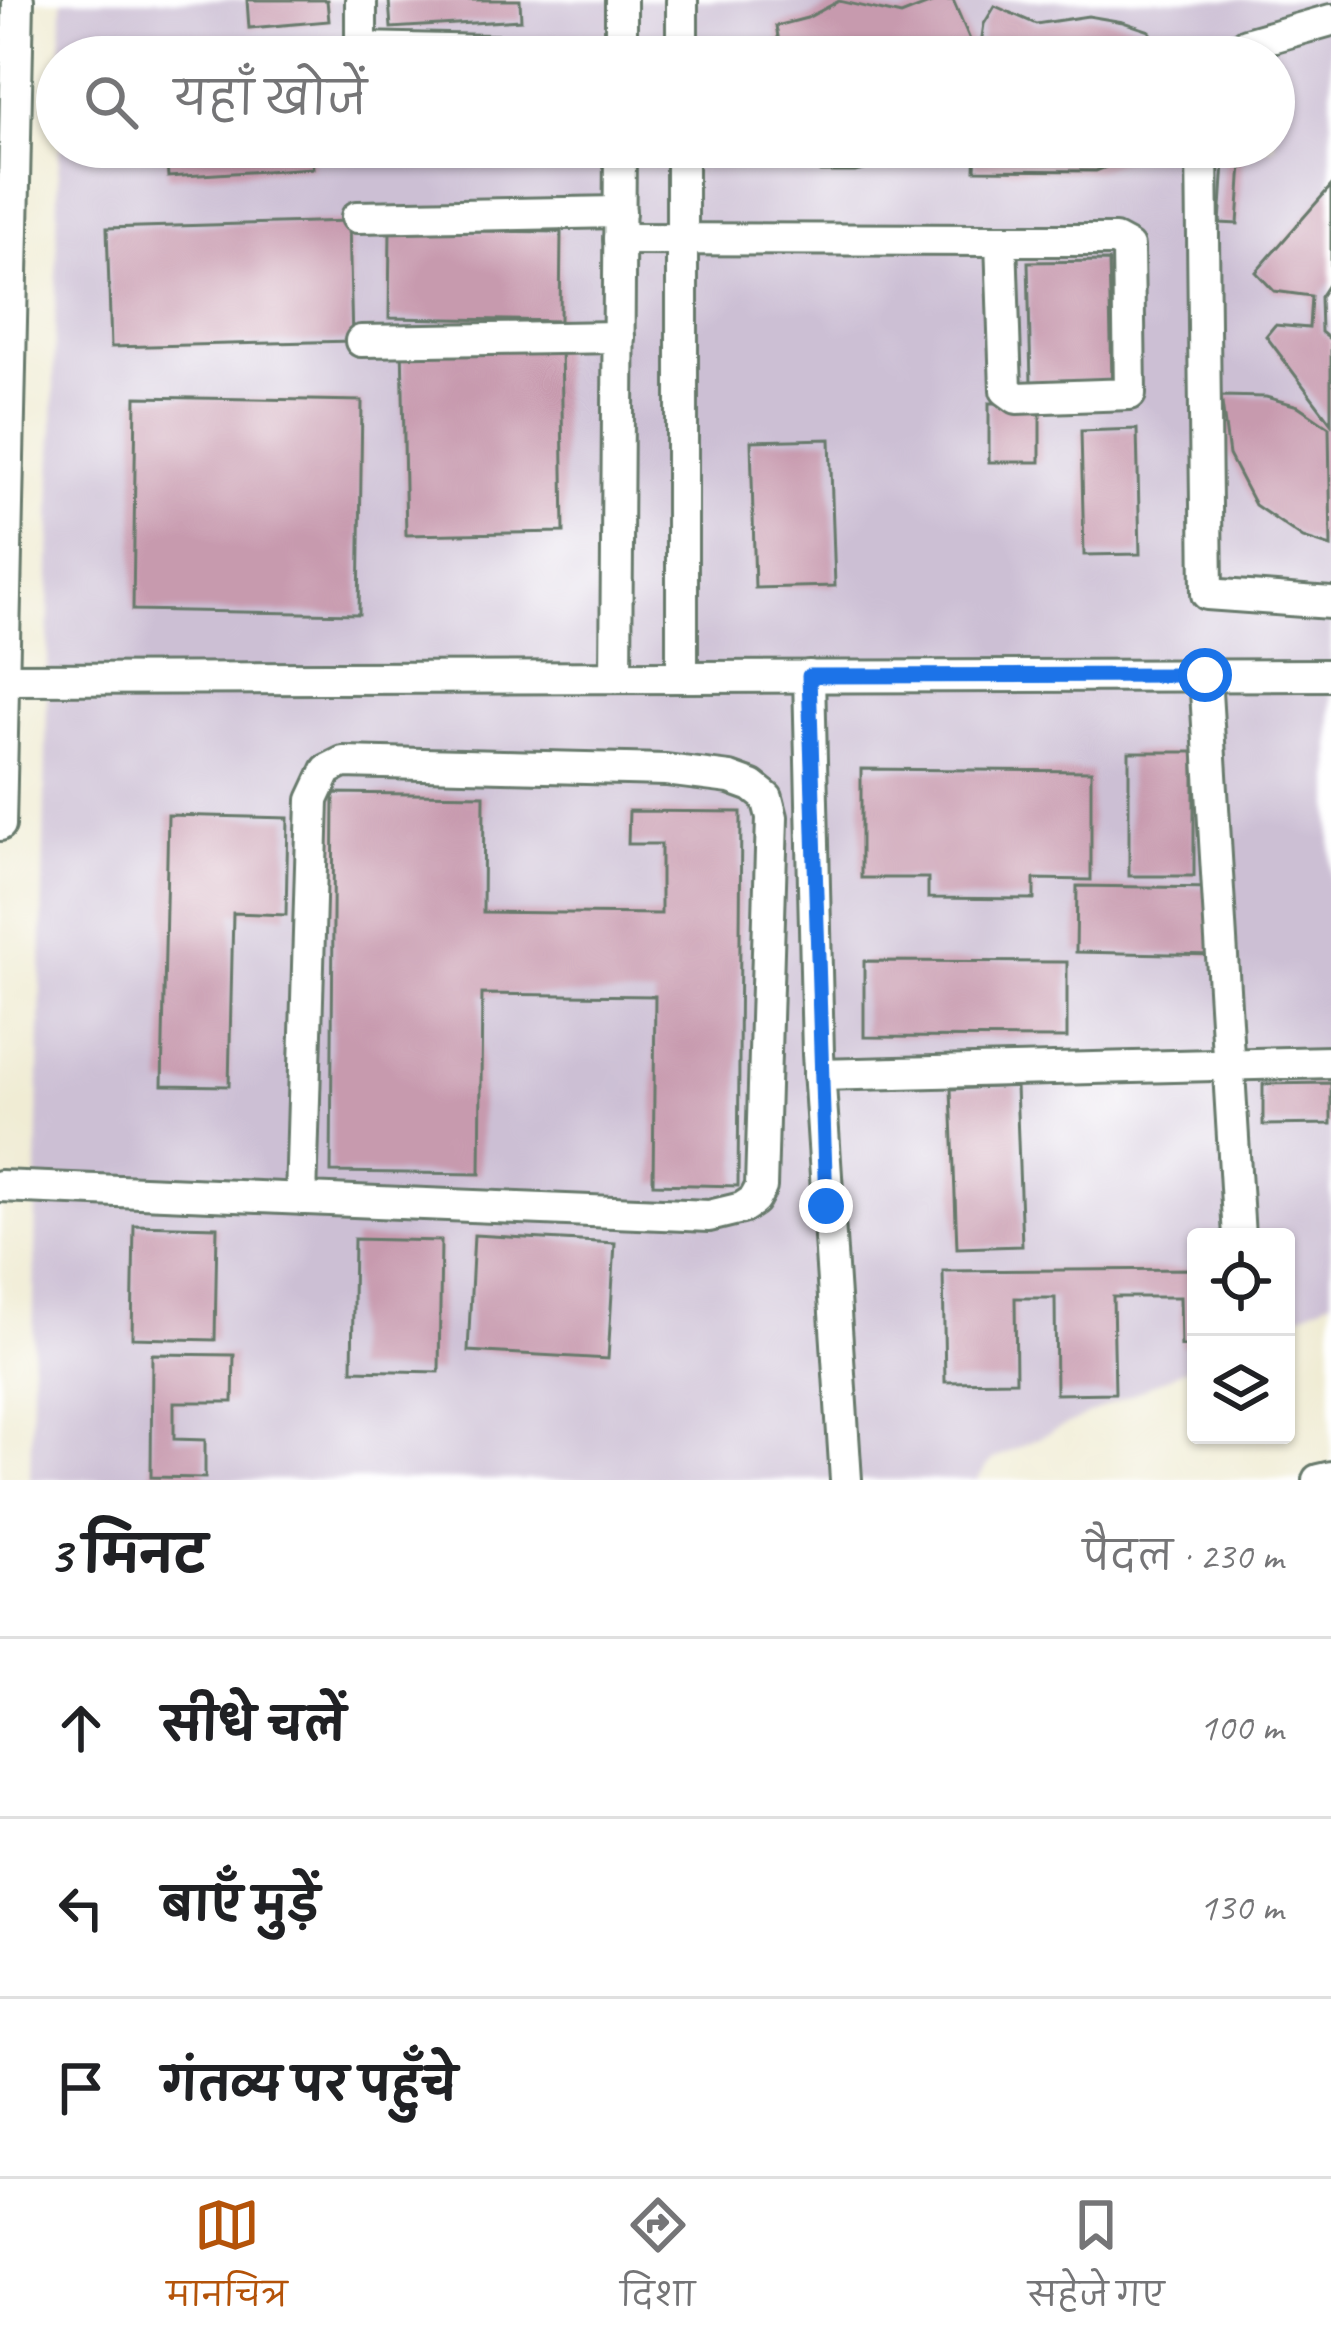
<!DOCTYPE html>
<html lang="hi">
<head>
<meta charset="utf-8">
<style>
  :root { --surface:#fff; --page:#f6f6f6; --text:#202124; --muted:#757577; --line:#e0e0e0; --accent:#b45309 }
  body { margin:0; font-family:Caveat,"Playpen Sans Deva",sans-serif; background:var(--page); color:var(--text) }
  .controls { position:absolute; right:36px; bottom:36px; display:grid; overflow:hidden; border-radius:12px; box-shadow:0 3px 9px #0004 }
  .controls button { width:108px; height:108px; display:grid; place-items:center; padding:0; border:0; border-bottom:3px solid var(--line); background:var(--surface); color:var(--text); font:60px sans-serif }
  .stop { position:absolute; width:36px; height:36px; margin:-27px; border:9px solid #1a73e8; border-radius:50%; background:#fff }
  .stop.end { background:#1a73e8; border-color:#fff; box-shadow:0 3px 12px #0008 }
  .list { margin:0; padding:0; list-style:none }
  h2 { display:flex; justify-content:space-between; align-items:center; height:156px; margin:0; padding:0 48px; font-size:51px }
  h2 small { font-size:39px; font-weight:400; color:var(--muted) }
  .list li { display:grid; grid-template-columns:78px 1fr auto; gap:36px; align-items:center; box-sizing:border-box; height:180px; padding:0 48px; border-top:3px solid var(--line) }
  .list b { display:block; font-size:45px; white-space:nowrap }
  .list em { font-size:39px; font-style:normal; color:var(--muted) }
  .icon { flex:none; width:66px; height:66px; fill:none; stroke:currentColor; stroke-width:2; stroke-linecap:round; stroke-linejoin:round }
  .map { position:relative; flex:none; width:1331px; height:1480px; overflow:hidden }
  .search { position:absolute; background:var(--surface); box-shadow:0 3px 9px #0004; left:36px; right:36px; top:36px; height:132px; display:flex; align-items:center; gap:30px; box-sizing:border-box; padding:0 42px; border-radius:66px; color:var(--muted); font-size:45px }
  .sheet { height:696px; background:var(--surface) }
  nav { display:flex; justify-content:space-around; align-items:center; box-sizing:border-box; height:168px; border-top:3px solid var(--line); background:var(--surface); font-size:33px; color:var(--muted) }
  nav a { display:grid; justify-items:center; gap:6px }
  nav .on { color:var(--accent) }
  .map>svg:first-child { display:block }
</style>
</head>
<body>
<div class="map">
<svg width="1331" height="1480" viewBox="0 0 1331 1480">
  <rect width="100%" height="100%" fill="#fff"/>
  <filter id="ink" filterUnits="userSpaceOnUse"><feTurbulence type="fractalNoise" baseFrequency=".00833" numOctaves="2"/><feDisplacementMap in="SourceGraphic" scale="24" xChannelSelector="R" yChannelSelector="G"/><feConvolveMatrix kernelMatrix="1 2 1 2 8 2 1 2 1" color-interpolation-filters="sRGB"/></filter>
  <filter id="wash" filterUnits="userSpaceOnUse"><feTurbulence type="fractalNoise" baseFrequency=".004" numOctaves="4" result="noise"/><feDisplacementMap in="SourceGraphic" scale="48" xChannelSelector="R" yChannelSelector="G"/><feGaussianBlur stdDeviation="2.7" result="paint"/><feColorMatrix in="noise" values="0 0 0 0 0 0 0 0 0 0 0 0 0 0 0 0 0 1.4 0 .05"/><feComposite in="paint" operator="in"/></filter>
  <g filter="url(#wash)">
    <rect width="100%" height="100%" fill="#f0ecd4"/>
    <polygon fill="#ccbfd4" points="62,0 1331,0 1331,1300 1286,1321 1286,1237 1196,1237 1196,1364 992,1460 977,1480 30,1480 59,147 1274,147 1274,57 61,57"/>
    <g id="blocks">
      <g fill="#c79aae">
        <polygon points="247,0 327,0 329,21 249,28"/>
        <polygon points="389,0 520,0 521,20 391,28"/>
        <polygon points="939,0 953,0 973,47 948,57 782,57 776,26 807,18 839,1 901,15"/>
        <polygon points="995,6 1036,24 1088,16 1123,22 1150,31 1150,57 979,57 984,24"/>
        <polygon points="166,147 311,147 313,168 168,177"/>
        <polygon points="368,147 536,147 536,154 368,152"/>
        <polygon points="778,147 908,147 899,162 855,172 820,172"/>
        <polygon points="976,147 1155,147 1096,171 975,170"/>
        <polygon points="1225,147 1243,147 1238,224 1220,223"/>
        <polygon points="1331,186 1331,280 1320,297 1321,332 1331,340 1331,423 1266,336 1275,325 1309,328 1311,296 1274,291 1256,272"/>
        <polygon points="349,221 352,341 111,347 107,228"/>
        <polygon points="390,230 561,232 560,321 389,318"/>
        <polygon points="1109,261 1112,380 1031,382 1028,262"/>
        <polygon points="561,341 564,532 406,535 402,343"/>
        <polygon points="1221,396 1266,397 1298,406 1329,427 1331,547 1303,538 1255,505 1229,455"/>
        <polygon points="136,397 362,401 359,614 133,610"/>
        <rect x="989" y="403" width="51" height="59"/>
        <polygon points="1137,429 1140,554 1084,555 1081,431"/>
        <polygon points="830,439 835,586 755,588 751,441"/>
        <rect x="1129" y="752" width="65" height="124"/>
        <polygon points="861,769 1091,771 1091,880 1034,879 1034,899 928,898 928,878 861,878"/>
        <polygon points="334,793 484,795 483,912 661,914 661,844 628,844 629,811 741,812 738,1186 653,1184 655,996 482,994 480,1174 331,1172"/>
        <polygon points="168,815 288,818 286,915 233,913 229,1086 162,1085"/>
        <polygon points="1077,886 1217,888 1216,955 1076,952"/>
        <polygon points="864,961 1067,962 1067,1038 864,1037"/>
        <polygon points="1331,1083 1331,1124 1263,1125 1263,1084"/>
        <polygon points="1016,1086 1022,1246 957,1248 951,1089"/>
        <polygon points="134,1225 217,1227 215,1340 132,1338"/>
        <polygon points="474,1235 615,1243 608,1359 468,1351"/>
        <polygon points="354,1239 441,1241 439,1372 352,1370"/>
        <polygon points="1196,1269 1196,1346 1181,1346 1180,1297 1113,1297 1115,1393 1056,1394 1055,1298 1015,1298 1016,1381 945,1382 943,1271"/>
        <polygon points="152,1354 234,1355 233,1402 174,1402 174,1439 205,1440 205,1478 151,1477"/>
      </g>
    </g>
  </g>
  <g filter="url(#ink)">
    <use href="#blocks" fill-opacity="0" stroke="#687a6c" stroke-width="3"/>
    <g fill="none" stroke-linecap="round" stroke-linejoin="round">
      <defs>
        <g id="minor">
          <polyline points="361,0 361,48 621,54"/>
          <polyline points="621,57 621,0"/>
          <polyline points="682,57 682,0"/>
          <polyline points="1229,57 1246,44 1331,20"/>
          <polyline points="682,147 682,676"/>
          <polyline points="1202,147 1207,594 1331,603"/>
          <polyline points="357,217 620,212"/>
          <polyline points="619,239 1001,240 1006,390 1017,398 1130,394 1128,247 1115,240 1001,240"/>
          <polyline points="361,341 619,337"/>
          <polyline points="1205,675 1239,1237"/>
          <polyline points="809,676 818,1054 846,1480"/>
          <polyline points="616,677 620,147"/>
          <polyline points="4,679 1331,675"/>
          <polyline points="0,825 18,0"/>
          <polyline points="819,1075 1331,1062"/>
          <polyline points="0,1186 709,1216 742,1208 754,1200 761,1187 772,817 767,798 752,786 730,778 666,770 343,762 327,770 313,800 301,1199"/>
          <polyline points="1318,1480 1331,1477"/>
        </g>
      </defs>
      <use href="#minor" stroke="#687a6c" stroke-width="36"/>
      <use href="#minor" stroke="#fff" stroke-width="30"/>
    </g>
  </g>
  <g fill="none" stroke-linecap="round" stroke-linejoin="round" filter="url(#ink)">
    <polyline stroke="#1a73e8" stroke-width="15" points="826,1206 809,676 1205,675"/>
  </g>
</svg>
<div class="controls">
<button><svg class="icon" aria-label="locate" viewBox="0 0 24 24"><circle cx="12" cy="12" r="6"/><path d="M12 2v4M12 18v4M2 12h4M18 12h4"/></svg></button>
<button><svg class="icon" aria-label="layers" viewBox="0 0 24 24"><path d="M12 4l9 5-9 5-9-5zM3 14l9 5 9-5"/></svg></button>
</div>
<div class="stop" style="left:1205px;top:675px"></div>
<div class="stop end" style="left:826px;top:1206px"></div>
<div class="search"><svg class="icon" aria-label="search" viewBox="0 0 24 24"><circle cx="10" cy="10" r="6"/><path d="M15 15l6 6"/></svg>यहाँ खोजें</div>
</div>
<section class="sheet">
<h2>3 मिनट<small>पैदल · 230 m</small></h2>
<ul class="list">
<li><svg class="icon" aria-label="ahead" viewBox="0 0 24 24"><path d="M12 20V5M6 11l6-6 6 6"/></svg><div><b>सीधे चलें</b></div><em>100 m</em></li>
<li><svg class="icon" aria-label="left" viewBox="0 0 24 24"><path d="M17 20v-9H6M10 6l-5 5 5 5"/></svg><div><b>बाएँ मुड़ें</b></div><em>130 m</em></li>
<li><svg class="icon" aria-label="arrive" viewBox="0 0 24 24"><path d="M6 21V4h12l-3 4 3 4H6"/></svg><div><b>गंतव्य पर पहुँचे</b></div></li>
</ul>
</section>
<nav>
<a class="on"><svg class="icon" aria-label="map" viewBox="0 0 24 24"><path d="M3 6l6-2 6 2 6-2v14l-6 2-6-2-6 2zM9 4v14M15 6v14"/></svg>मानचित्र</a>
<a><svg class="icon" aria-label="directions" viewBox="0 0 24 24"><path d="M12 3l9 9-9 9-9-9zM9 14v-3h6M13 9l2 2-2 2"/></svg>दिशा</a>
<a><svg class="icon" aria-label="saved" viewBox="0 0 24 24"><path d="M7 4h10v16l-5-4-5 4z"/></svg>सहेजे गए</a>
</nav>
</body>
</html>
